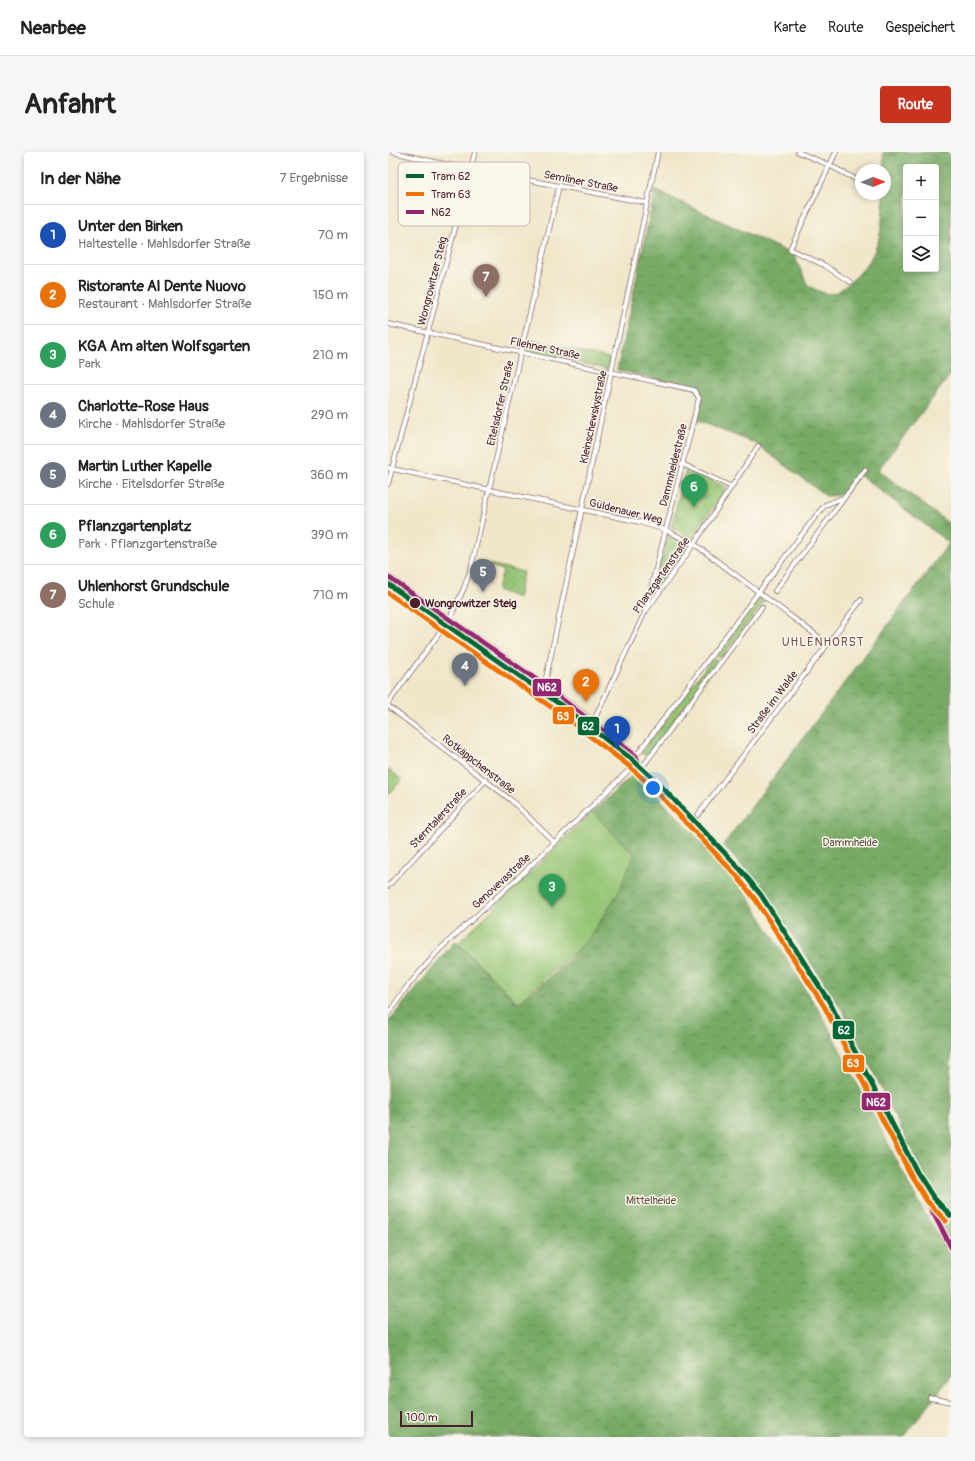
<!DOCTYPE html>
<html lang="de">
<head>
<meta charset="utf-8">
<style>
  :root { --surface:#fff; --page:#f6f6f6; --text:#222; --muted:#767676; --line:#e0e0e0; --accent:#c8321e }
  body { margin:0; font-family:Pangolin,sans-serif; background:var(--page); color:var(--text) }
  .controls { position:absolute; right:12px; top:12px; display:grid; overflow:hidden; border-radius:4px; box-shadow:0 2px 6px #0003 }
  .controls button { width:36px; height:36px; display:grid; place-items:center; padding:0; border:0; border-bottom:1px solid var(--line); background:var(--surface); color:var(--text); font:20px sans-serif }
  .compass { position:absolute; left:467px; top:12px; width:36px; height:36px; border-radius:50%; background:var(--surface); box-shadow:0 2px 6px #0003; rotate:89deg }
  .scale { position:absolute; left:12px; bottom:10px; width:73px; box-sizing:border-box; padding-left:4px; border:2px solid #4a1f2b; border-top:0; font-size:11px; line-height:14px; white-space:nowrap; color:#4a1f2b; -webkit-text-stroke:3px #fbf7ec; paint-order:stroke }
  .you { position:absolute; left:265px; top:636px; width:14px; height:14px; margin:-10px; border:3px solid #fff; border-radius:50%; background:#1a73e8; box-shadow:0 0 0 6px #1a73e833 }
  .badge { display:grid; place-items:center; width:26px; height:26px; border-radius:50%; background:var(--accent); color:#fff; font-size:13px; font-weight:700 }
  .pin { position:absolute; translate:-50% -33px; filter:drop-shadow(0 1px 2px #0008) }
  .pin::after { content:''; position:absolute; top:21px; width:14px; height:12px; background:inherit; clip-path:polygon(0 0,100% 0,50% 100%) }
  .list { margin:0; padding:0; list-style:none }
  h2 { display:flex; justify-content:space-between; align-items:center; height:52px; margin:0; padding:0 16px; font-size:17px }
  h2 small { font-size:13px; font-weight:400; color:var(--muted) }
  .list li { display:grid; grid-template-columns:26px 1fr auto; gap:12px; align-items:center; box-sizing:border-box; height:60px; padding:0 16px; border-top:1px solid var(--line) }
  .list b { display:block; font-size:15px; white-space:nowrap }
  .list p { margin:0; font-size:13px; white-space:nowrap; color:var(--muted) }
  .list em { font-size:13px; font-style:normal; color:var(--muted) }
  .icon { flex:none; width:22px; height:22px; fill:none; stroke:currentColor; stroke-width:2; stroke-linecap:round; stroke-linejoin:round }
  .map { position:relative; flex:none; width:563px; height:1285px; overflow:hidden; border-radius:4px }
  header { display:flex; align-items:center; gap:24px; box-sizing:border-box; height:56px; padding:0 20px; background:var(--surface); border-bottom:1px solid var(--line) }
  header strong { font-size:19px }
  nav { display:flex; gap:22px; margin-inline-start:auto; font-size:14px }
  .intro { display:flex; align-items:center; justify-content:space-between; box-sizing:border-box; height:96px; padding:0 24px }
  h1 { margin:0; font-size:28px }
  .button { padding:10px 18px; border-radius:4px; background:var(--accent); color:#fff; font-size:14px; font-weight:700 }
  main { display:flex; gap:24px; padding:0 24px }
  aside { flex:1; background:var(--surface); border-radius:4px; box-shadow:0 2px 6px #0003 }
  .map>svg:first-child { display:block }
</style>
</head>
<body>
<header>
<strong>Nearbee</strong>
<nav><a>Karte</a><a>Route</a><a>Gespeichert</a></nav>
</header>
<div class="intro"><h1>Anfahrt</h1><a class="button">Route</a></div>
<main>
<aside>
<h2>In der Nähe<small>7 Ergebnisse</small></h2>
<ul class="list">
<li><span class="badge" style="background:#1a4fb4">1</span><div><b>Unter den Birken</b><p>Haltestelle · Mahlsdorfer Straße</p></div><em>70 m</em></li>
<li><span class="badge" style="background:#e8710a">2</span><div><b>Ristorante Al Dente Nuovo</b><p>Restaurant · Mahlsdorfer Straße</p></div><em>150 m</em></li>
<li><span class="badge" style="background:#2e9e5b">3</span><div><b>KGA Am alten Wolfsgarten</b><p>Park</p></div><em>210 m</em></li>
<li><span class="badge" style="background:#6b7280">4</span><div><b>Charlotte-Rose Haus</b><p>Kirche · Mahlsdorfer Straße</p></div><em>290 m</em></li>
<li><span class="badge" style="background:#6b7280">5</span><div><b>Martin Luther Kapelle</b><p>Kirche · Eitelsdorfer Straße</p></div><em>360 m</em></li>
<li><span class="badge" style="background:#2e9e5b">6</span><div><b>Pflanzgartenplatz</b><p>Park · Pflanzgartenstraße</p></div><em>390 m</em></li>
<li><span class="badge" style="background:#8d6e63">7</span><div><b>Uhlenhorst Grundschule</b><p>Schule</p></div><em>710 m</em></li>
</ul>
</aside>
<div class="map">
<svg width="563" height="1285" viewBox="0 0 563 1285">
  <defs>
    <pattern id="grass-dots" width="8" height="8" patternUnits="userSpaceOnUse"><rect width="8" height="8" fill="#95c574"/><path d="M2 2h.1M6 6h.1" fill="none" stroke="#7c9f5f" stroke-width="1.8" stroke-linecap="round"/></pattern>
    <pattern id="forest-crowns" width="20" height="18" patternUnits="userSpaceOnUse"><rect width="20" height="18" fill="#78aa66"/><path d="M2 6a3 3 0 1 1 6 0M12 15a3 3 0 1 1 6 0" fill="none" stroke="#648a54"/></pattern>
    <pattern id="park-tufts" width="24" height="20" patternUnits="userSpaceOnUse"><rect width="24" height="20" fill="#95c574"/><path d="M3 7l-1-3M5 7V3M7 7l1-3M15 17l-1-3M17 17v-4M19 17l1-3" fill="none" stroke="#7c9f5f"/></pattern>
  </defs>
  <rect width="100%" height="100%" fill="#fbf7ec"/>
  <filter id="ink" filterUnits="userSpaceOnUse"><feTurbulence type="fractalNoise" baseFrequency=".025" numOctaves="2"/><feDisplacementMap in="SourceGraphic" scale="8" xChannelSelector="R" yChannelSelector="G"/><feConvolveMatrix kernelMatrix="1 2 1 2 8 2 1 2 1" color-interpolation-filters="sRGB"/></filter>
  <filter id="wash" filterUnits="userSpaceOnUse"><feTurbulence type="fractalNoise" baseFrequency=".012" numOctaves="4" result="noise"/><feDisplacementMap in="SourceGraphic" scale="16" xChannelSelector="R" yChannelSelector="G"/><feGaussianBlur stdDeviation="0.9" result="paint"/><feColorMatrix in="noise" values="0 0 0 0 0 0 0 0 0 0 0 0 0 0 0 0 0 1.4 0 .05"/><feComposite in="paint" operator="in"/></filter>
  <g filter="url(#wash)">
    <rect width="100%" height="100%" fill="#f0e7ca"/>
    <g fill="url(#grass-dots)" stroke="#707250">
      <polygon points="141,188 222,206 219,217 138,199 136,196 138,190"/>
      <polygon points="89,409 135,420 130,446 109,438 115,418 89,411"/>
      <polygon points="371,444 377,449 334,505 330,505 329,501"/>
      <polygon points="324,507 328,507 330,510 259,605 253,601"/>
    </g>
    <g fill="url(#forest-crowns)" stroke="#616448" fill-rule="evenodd">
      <path d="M 495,0 L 563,0 L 563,222 L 490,318 L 563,373 L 563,1091 L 532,1029 L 537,1025 L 456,861 L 372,734 L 335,693 L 561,391 L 472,323 L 456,343 L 438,344 L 367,291 L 309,269 L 314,245 L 307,236 L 229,218 L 267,38 L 406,103 L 420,134 C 425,136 434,141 440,142 C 449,142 455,136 461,131 C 492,105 495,80 495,42 L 497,42 ZM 518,15 L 548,15 L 548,117 L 518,117 Z"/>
      <path d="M 247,621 L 305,681 L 357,740 L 435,865 L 528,1046 L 563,1105 L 563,1224 L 516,1285 L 0,1285 L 0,870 L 67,789 L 130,852 C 153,832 179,813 198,789 C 219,763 233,733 246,703 L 204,660 Z"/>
    </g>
    <g fill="url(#park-tufts)" stroke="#707250">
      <polygon points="298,317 339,335 304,386 283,375"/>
      <polygon points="280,384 300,395 267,442 264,441"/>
    </g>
    <g fill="#95c574" stroke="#707250">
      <polygon points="0,617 14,628 0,643"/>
      <polygon points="204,660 246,703 230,741 199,789 130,851 70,791"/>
    </g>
  </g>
  <g filter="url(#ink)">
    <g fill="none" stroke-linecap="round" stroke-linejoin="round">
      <defs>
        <g id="minor">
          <polyline points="5,0 47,10 259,51"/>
          <polyline points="410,0 441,13 473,30"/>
          <polyline points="448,0 402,97 436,113 462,130"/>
          <polyline points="0,172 306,238 311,246 257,460"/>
          <polyline points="294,312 344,335"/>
          <polyline points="0,316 252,370 280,379 309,394 440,492"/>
          <polyline points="0,332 87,0"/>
          <polyline points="387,439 477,318"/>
          <polyline points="61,468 76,436 83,416 171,34"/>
          <polyline points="155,532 158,526 270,0"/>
          <polyline points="0,551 55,476"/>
          <polyline points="0,554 123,648 166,690"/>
          <polyline points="205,570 257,460 306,392 370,294"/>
          <polyline points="252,618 374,455"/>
          <polyline points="310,663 473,448"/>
          <polyline points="0,734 98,628"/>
          <polyline points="0,862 18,836 51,798 135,721 242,617 248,604 424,369 437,353 457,345"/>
          <polyline points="542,1246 563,1250"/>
        </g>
        <g id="secondary">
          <polyline points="0,425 149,528 210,574 248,604 254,623"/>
          <polyline points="0,437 203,582 254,623 342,712 361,736 441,860 563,1095"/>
        </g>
      </defs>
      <use href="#minor" stroke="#846563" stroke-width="5.5"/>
      <use href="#secondary" stroke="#846563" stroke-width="8"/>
      <use href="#minor" stroke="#fff" stroke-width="4"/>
      <use href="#secondary" stroke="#fae7c3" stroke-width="6"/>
      <defs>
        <polyline id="bus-1" points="0,425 149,528 248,604 254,623 342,712 361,736 452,880 563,1095"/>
      </defs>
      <use href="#bus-1" stroke="#fbf7ec" stroke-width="8"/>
      <use href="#bus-1" stroke="#95276e" stroke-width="5"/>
      <defs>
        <polyline id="tram-1" points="0,432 177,556 246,609 271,632 353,718 373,743 442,851 529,1020 545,1045 563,1064"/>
        <polyline id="tram-2" points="0,441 173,562 241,614 266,637 348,723 367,747 436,854 523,1023 539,1049 558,1069"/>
      </defs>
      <use href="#tram-1" stroke="#fbf7ec" stroke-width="8"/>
      <use href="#tram-2" stroke="#fbf7ec" stroke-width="8"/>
      <use href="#tram-1" stroke="#063" stroke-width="5"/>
      <use href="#tram-2" stroke="#ee7203" stroke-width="5"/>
    </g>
  </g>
  <circle fill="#4a1f2b" stroke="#fbf7ec" stroke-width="1.5" cx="27" cy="451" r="6"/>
  <g text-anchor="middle" stroke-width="3" stroke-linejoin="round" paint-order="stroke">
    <g font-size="11" fill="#4a1f2b" stroke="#fbf7ec">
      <text transform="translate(193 29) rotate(11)" y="4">Semliner Straße</text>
      <text transform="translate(44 129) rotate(-76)" y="4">Wongrowitzer Steig</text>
      <text transform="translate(157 196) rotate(12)" y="4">Filehner Straße</text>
      <text transform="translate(112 251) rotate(-77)" y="4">Eitelsdorfer Straße</text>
      <text transform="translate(205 265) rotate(-78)" y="4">Kleinschewskystraße</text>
      <text transform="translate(285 313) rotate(-76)" y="4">Dammheidestraße</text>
      <text transform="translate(238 359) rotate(14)" y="4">Güldenauer Weg</text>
      <text transform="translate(273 423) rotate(-55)" y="4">Pflanzgartenstraße</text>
      <text transform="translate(384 550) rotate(-53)" y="4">Straße im Walde</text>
      <text transform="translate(91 612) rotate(38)" y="4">Rotkäppchenstraße</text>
      <text transform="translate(50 666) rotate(-47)" y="4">Sterntalerstraße</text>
      <text transform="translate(113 729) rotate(-43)" y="4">Genovevastraße</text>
    </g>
    <g font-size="11" font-weight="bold" fill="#4a1f2b" stroke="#fbf7ec" text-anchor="start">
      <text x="37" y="455">Wongrowitzer Steig</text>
    </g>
    <g font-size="11" fill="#605141" stroke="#fbf7ec">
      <text x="462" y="694">Dammheide</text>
      <text x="263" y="1052">Mittelheide</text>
    </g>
    <g font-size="12" letter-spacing="1" fill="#794b4a" stroke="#fbf7ec">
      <text x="435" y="494">UHLENHORST</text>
    </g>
  </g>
  <rect x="10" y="10" width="132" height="64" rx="6" fill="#fbf7ec" stroke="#c6b6b2" stroke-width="1"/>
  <rect x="18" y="22" width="18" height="4" fill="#063"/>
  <rect x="18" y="40" width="18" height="4" fill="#ee7203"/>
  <rect x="18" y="58" width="18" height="4" fill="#95276e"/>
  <g font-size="11" fill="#4a1f2b">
    <text x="43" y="28">Tram 62</text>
    <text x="43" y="46">Tram 63</text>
    <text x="43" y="64">N62</text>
  </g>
  <g stroke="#fbf7ec" stroke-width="1.5">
    <rect x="144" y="526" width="30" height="19" rx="4" fill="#95276e"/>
    <rect x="164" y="554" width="23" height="19" rx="4" fill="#ee7203"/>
    <rect x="189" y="564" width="23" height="20" rx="4" fill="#063"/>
    <rect x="444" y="868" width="23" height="20" rx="4" fill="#063"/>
    <rect x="454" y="902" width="23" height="19" rx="4" fill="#ee7203"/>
    <rect x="473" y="940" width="30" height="19" rx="4" fill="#95276e"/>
  </g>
  <g font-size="11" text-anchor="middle" font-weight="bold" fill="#fff">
    <text x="159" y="539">N62</text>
    <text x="175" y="568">63</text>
    <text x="200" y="578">62</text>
    <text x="456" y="882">62</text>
    <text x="465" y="915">63</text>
    <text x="488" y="954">N62</text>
  </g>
</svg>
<div class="controls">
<button>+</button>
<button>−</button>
<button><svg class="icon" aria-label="layers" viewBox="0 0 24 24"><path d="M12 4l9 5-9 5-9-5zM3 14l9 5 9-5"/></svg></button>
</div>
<svg class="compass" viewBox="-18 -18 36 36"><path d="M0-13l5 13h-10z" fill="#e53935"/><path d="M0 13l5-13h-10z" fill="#767676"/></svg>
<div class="scale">100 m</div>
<div class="you"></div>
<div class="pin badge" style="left:229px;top:597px;background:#1a4fb4">1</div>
<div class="pin badge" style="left:198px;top:550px;background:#e8710a">2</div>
<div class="pin badge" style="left:164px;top:755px;background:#2e9e5b">3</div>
<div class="pin badge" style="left:77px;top:534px;background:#6b7280">4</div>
<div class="pin badge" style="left:95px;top:440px;background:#6b7280">5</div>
<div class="pin badge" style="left:306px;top:355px;background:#2e9e5b">6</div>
<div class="pin badge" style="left:98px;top:145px;background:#8d6e63">7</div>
</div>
</main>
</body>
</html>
